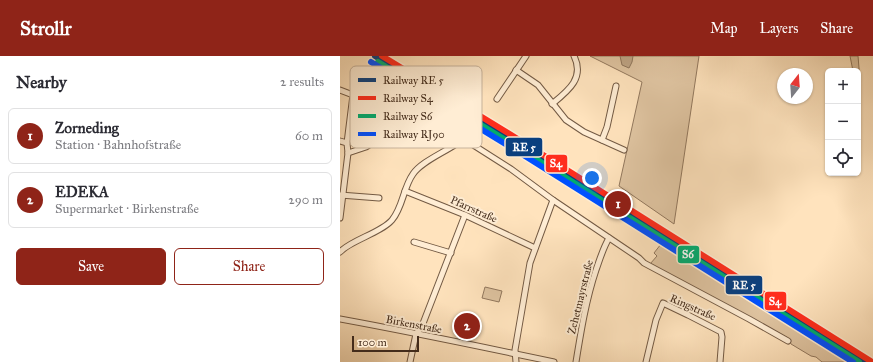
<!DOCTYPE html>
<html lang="en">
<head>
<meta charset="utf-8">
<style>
  :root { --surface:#fff; --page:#f7f7f7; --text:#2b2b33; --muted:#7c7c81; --line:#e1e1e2; --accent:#8f2418 }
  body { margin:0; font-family:"IM FELL Great Primer",serif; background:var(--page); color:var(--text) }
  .controls { position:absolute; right:12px; top:12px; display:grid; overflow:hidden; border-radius:6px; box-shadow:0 1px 3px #0004 }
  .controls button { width:36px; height:36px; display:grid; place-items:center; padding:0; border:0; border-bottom:1px solid var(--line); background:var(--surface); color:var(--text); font:20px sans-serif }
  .compass { position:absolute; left:437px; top:12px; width:36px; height:36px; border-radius:50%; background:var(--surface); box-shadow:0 1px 3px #0004; rotate:17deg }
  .scale { position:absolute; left:12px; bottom:10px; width:67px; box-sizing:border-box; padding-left:4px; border:2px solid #442c1b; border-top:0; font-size:11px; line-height:14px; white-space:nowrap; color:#442c1b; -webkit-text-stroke:3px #ffedd4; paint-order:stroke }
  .you { position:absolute; left:252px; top:122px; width:14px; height:14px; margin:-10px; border:3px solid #fff; border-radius:50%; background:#1a73e8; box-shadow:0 0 0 6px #1a73e833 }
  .badge { display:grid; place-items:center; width:26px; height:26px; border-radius:50%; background:var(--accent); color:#fff; font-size:13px; font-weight:700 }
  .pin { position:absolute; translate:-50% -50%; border:2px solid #fff; box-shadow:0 1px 4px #0006 }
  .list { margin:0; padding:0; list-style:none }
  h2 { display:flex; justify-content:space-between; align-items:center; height:52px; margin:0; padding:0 16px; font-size:17px }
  h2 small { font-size:13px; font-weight:400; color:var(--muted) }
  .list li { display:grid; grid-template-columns:26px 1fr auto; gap:12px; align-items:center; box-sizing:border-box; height:56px; margin:0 8px 8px; padding:0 8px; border:1px solid var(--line); border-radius:6px }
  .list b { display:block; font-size:15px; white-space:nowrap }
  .list p { margin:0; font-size:13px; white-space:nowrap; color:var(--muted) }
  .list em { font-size:13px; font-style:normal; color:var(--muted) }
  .actions { display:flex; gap:8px; padding:12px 16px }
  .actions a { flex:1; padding:9px 0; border:1px solid var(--accent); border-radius:6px; text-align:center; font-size:14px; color:var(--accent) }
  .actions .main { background:var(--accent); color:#fff }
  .icon { flex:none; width:22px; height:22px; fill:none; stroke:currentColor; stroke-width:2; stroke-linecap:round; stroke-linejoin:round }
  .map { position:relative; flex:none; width:533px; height:306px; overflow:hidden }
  header { display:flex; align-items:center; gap:24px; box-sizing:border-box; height:56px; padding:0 20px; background:var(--accent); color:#fff }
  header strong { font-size:19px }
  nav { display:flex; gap:22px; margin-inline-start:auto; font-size:14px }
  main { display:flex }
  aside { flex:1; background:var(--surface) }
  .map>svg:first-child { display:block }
</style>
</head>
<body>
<header>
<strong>Strollr</strong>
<nav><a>Map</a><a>Layers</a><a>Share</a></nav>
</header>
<main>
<aside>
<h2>Nearby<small>2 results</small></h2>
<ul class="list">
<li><span class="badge">1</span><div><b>Zorneding</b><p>Station · Bahnhofstraße</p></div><em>60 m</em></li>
<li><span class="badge">2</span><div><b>EDEKA</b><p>Supermarket · Birkenstraße</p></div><em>290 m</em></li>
</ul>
<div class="actions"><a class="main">Save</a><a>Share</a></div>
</aside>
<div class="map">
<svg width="533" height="306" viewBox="0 0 533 306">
  <rect width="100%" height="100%" fill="#ffe3bd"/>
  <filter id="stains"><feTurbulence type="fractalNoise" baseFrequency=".005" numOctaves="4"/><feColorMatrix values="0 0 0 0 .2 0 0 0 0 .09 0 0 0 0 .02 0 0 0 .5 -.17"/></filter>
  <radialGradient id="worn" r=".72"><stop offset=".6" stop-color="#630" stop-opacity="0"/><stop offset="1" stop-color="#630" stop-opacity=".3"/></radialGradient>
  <g fill="#dfc4a1" stroke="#92785e">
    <polygon points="250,0 359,0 334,168 279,130 302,26"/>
    <polygon points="510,0 518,0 520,24 519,43 518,42 518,15 513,15"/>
    <polygon points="321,188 509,306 482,306 476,301 471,300 451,288 448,282 430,272 345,227 310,208 317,200 314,197"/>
    <polygon points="145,231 162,235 159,246 142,242"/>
  </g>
  <polygon fill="#bfa586" stroke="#8e755b" points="280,0 293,0 292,6 289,12 282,9"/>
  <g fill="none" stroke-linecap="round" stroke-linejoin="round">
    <defs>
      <g id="minor">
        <polyline points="176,14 198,29 226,64 244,76 284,94"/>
        <polyline points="0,34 13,39 7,87 8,97 0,162"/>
        <polyline points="157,43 186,0"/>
        <path d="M 212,48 C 228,35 245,22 234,0"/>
        <polyline points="262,84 267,71 276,30"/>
        <polyline points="0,85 7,87"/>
        <polyline points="8,97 26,91 34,86 38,63 43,23"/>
        <polyline points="65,135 125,159 195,192"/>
        <polyline points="0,139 39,142"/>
        <polyline points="74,186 111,197"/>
        <path d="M 0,196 C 11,184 41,177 52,164 C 63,151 63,132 73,118 C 81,106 103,97 116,88 L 121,85 L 127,85 L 171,113 L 213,144 L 299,202 L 304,207 L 409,263 L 448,285"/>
        <path d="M 0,263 C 71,276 143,291 214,306"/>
        <polyline points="70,306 76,278 82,270 125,159"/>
        <polyline points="176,306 175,294 190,207 213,144"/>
        <path d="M 236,306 C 241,275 246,244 256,214 C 260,203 263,192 269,182"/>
        <polyline points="306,306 316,264 323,247 348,259 381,276 382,281 380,306"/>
      </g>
    </defs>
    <use href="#minor" stroke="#735a44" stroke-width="7"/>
    <use href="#minor" stroke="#ffedd4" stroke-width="5"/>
    <defs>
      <polyline id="rail-1" points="35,0 181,89 526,306"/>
      <polyline id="rail-2" points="42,0 181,85 532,306"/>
      <polyline id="rail-3" points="38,6 177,91 519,306"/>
      <polyline id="rail-4" points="31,6 177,95 513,306"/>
    </defs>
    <use href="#rail-1" stroke="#ffedd4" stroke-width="9"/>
    <use href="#rail-2" stroke="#ffedd4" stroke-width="9"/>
    <use href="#rail-3" stroke="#ffedd4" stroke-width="9"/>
    <use href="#rail-4" stroke="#ffedd4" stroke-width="9"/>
    <use href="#rail-1" stroke="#093f7f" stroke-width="6"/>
    <use href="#rail-2" stroke="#ff2d1d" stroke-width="6"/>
    <use href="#rail-3" stroke="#00ac6f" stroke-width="6"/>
    <use href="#rail-4" stroke="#0050ff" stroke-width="6"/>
  </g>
  <g text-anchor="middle" stroke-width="4" stroke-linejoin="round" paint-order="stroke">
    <g font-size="11" fill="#442c1b" stroke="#ffedd4">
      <text transform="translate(134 153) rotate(24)" y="4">Pfarrstraße</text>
      <text transform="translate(240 241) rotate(-76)" y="4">Zehetmayrstraße</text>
      <text transform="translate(353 251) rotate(24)" y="4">Ringstraße</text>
      <text transform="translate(74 268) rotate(11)" y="4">Birkenstraße</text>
    </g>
  </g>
  <rect x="10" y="10" width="132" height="82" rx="6" fill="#ffedd4" stroke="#c7b39c" stroke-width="1"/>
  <rect x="18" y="22" width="18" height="4" fill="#093f7f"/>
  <rect x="18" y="40" width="18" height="4" fill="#ff2d1d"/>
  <rect x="18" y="58" width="18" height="4" fill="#00ac6f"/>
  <rect x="18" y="76" width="18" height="4" fill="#0050ff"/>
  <g font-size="11" fill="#442c1b">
    <text x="43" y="28">Railway RE 5</text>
    <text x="43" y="46">Railway S4</text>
    <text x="43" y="64">Railway S6</text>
    <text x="43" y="82">Railway RJ90</text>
  </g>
  <g stroke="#ffedd4" stroke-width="1.5">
    <rect x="165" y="81" width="38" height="20" rx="4" fill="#093f7f"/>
    <rect x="205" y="98" width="23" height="19" rx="4" fill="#ff2d1d"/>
    <rect x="337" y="189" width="23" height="19" rx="4" fill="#00ac6f"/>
    <rect x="385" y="219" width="38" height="20" rx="4" fill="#093f7f"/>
    <rect x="424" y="235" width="23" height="20" rx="4" fill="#ff2d1d"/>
  </g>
  <g font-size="11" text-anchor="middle" font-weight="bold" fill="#fff">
    <text x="184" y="95">RE 5</text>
    <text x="216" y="111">S4</text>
    <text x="348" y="202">S6</text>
    <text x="404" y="233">RE 5</text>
    <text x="435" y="249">S4</text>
  </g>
  <rect width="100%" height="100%" filter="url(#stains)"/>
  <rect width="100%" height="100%" fill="url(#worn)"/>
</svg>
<div class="controls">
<button>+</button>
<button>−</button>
<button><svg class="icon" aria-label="locate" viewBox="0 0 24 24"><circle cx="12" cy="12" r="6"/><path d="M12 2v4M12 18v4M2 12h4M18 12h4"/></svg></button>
</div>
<svg class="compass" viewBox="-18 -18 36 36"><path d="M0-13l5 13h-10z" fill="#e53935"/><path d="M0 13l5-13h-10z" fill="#7c7c81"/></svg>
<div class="scale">100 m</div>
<div class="you"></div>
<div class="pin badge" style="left:278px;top:148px">1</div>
<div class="pin badge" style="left:127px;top:270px">2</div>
</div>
</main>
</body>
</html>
